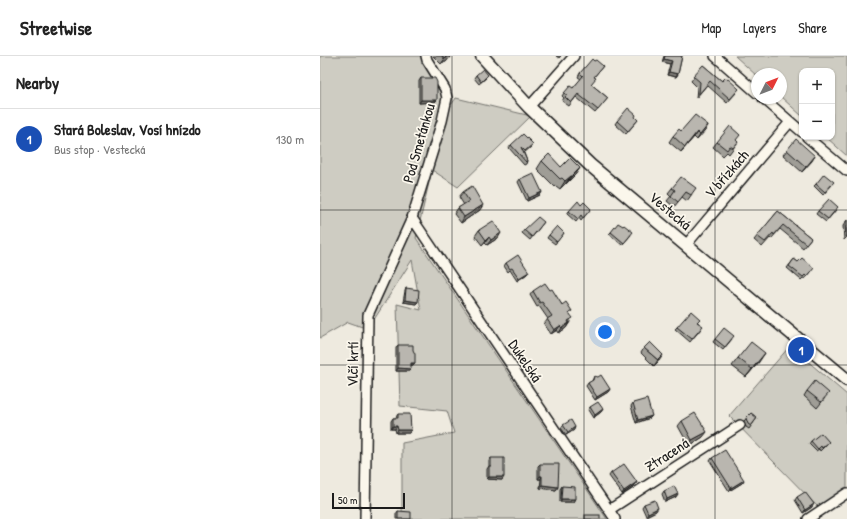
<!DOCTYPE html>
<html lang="en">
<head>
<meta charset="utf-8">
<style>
  :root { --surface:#fff; --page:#f2f2f2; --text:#222; --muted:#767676; --line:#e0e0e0; --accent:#7c3aed }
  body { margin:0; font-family:"Patrick Hand",sans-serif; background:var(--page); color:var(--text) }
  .controls { position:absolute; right:12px; top:12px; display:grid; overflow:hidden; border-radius:8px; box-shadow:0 1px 3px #0004 }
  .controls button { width:36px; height:36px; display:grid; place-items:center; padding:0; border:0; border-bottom:1px solid var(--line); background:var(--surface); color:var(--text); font:20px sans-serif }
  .compass { position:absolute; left:431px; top:12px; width:36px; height:36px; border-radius:50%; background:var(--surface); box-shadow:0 1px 3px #0004; rotate:48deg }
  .scale { position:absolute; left:12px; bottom:10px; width:73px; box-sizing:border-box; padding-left:4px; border:2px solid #1c1c1c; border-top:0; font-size:11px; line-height:14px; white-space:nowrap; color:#1c1c1c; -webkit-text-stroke:3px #fbf7ec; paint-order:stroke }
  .you { position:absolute; left:285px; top:276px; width:14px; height:14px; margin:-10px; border:3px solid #fff; border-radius:50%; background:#1a73e8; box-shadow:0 0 0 6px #1a73e833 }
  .badge { display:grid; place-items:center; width:26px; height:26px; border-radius:50%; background:var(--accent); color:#fff; font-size:13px; font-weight:700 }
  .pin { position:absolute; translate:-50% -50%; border:2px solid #fff; box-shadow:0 1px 4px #0006 }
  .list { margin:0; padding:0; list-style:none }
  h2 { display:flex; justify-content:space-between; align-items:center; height:52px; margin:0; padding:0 16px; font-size:17px }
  h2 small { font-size:13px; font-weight:400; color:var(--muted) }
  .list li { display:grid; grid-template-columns:26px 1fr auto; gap:12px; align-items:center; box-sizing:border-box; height:60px; padding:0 16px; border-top:1px solid var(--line) }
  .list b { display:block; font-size:15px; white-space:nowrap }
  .list p { margin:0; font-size:13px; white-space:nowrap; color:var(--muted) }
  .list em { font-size:13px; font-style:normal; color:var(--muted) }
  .map { position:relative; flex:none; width:527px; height:463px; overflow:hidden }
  header { display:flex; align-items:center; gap:24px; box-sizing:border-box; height:56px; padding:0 20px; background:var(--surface); border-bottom:1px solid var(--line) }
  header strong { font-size:19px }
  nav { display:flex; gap:22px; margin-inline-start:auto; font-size:14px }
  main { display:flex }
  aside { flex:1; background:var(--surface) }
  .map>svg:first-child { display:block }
</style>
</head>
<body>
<header>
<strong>Streetwise</strong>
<nav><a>Map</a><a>Layers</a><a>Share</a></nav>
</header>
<main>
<aside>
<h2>Nearby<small></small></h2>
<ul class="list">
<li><span class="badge" style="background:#1a4fb4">1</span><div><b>Stará Boleslav, Vosí hnízdo</b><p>Bus stop · Vestecká</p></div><em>130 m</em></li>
</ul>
</aside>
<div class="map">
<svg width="527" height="463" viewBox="0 0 527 463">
  <rect width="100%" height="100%" fill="#eeeadf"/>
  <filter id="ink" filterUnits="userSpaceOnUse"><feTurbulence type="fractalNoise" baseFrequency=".025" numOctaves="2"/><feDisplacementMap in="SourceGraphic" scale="8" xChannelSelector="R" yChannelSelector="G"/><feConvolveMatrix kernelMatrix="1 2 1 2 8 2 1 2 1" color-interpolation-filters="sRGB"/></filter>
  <g filter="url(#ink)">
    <g fill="#ceccc2" stroke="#75746f">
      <polygon points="0,0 106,0 123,43 119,67 136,42 211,60 138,131 112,114 96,182 287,463 82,463 82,387 134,377 127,355 80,350 77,248 101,254 92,204 48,273 28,266 0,282"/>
      <polygon points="415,0 527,0 527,100 506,81 512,81 512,15 482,15 482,60 461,41 461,18 437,18 437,20"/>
      <polygon points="470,290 527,339 527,435 499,452 409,360"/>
    </g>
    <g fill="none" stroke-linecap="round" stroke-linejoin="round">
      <defs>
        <g id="minor">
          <polyline points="395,0 437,37"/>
          <polyline points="443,42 482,76"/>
          <polyline points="209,51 254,0"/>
          <polyline points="487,81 527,115"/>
          <polyline points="92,162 295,463"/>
          <polyline points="366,189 470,66"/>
          <polyline points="289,454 420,369"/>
          <polyline points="45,463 48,259 92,162 122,65 127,42 125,33 107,4 106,0"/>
          <polyline points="488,463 527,437"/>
        </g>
        <polyline id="tertiary" points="162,0 209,51 270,109 527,324"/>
      </defs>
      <use href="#minor" stroke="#1c1c1c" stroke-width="12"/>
      <use href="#tertiary" stroke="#1c1c1c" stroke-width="15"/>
      <use href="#minor" stroke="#fbf7ec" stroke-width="9"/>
      <use href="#tertiary" stroke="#fbf7ec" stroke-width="12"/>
    </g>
    <g fill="#9f9d96" stroke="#1c1c1c">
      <polygon points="113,0 130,0 126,6 123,6 121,8"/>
      <polygon points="236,0 241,0 239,2"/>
      <polygon points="344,0 362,0 358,18 356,21 347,19 350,8 342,6"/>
      <polygon points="274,5 283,10 274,21 271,28 288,42 275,57 256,41 249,50 242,45 244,42 242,40 244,37 253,32 261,23 258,21 260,17"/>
      <polygon points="383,9 416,37 407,47 387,29 376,42 377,31 371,25"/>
      <polygon points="156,19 166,22 159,28 154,22"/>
      <polygon points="101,22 117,44 115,46 99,47 99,25"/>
      <polygon points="315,61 318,64 306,78 295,68 297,65"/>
      <polygon points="388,69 377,84 374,81 361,96 349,86 353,80 361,75"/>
      <polygon points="397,86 418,86 409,98 407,96 403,100 393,91"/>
      <polygon points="191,89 211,91 204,97 207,105 206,108 204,109 189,92"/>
      <polygon points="467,94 495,100 482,116 463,99"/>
      <polygon points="222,105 241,111 260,112 255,119 246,128 246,127 240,133 236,130 235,131 217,113"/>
      <polygon points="200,123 222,136 220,139 207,145 198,126"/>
      <polygon points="496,128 512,129 503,139 494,130"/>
      <polygon points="352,132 372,138 367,145 362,141 354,151 347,145 351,140 348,137"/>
      <polygon points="143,136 160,154 141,167 134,158 138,152 144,149 139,141"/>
      <polygon points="516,154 506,166 496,158 498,155"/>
      <polygon points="249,155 269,155 261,165 259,162 256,166 247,158"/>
      <polygon points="458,155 491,182 483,192 460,173 451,183 450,182 442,191 434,184"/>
      <polygon points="527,164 527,181 524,184 523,170"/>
      <polygon points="224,166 210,184 202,177 204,174"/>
      <polygon points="303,170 311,179 302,189 289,178 291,176"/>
      <polygon points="159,174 178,182 167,189 165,187 162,189 155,180"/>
      <polygon points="244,177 235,188 227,182 229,179"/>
      <polygon points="474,203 478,206 492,215 485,223 483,222 481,224 467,212"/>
      <polygon points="186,207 209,216 207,218 197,225 190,214 188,216 184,210"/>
      <polygon points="86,232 96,248 83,246 85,235"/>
      <polygon points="230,234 250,258 250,266 246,272 239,277 237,274 231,278 224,268 228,263 219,250 217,251 210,239 213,235"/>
      <polygon points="378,266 381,273 370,286 355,273 357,271"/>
      <polygon points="395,283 412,283 403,294 393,286"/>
      <polygon points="78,289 93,309 91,309 89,315 76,315 76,292"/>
      <polygon points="324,292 339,305 334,310 321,297"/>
      <polygon points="418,302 439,306 426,321 412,310"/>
      <polygon points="274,320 290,333 288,336 275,344 266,330 268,327 272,325"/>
      <polygon points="487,335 505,342 497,352 484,340"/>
      <polygon points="313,347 330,362 316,367 311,350"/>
      <polygon points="270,351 283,353 281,356 273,362 268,354"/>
      <polygon points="431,357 437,362 429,373 426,371 424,365"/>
      <polygon points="78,358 91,374 89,377 76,377 75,373 71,373 71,365 73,362 76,362 76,361"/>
      <polygon points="362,365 383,381 369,390 358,370"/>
      <polygon points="243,369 254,374 246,379 241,372"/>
      <polygon points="491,385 507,388 500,395 499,393 496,395 489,388"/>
      <polygon points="171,402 182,424 167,423 167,413 169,410 169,405"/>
      <polygon points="392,402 424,424 422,427 409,435 390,405"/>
      <polygon points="220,408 238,431 236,434 220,432 221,423 218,423 218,410"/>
      <polygon points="291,417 317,426 315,429 302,438 289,420"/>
      <polygon points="242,430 253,446 240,446 240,433"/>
      <polygon points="344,435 356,441 345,446 342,438"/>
      <polygon points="477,441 492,451 483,457 475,444"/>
      <polygon points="324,448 336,455 326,460 322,451"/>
      <polygon points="78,455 91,463 76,463 76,458"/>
    </g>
    <g fill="#827f7a" stroke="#1c1c1c">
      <polygon points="127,0 130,1 126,6 123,6 121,8"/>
      <polygon points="344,3 352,5 350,8 342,6"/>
      <polygon points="349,16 358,18 356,21 347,19"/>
      <polygon points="101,44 117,44 115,46 99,47"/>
      <polygon points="388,69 385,75 377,84 380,79"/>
      <polygon points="377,76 374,81 361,96"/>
      <polygon points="495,100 492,105 482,116 486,111"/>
      <polygon points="260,112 255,119 246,128 252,120"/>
      <polygon points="251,120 246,127 240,133 245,125"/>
      <polygon points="222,136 220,139 207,145 209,142"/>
      <polygon points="163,149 160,154 141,167 144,161"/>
      <polygon points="181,177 178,182 167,189 171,184"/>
      <polygon points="169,181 165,187 162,189 166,184"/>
      <polygon points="209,216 207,218 197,225 199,222"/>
      <polygon points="85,244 98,246 96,248 83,246"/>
      <polygon points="249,267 246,272 239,277 242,272"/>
      <polygon points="240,270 237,274 231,278 234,274"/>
      <polygon points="445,297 439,306 426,321 432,313"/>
      <polygon points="343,299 339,305 334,310 338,304"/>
      <polygon points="91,307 95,307 93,309 89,309"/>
      <polygon points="78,312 91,313 89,315 76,315"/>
      <polygon points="290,333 288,336 275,344 277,341"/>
      <polygon points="283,353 281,356 273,362 275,359"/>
      <polygon points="332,360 330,362 316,367 318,364"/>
      <polygon points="73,370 77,370 75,373 71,373"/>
      <polygon points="255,371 254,374 246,379 248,376"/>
      <polygon points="78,374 91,374 89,377 76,377"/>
      <polygon points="387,376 383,381 369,390 372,384"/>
      <polygon points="220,420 222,420 221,423 218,423"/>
      <polygon points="169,421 184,421 182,424 167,423"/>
      <polygon points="424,424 422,427 409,435 411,432"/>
      <polygon points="317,426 315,429 302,438 304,435"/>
      <polygon points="222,429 238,431 236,434 220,432"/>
      <polygon points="358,438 356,441 345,446 347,443"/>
      <polygon points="241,443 255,443 253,446 240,446"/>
      <polygon points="494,448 492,451 483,457 485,454"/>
      <polygon points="338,452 336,455 326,460 328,457"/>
    </g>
    <g fill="#b9b6af" stroke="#1c1c1c">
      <polygon points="122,0 130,0 130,1 127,0 124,3"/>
      <polygon points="345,0 362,0 358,18 349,16 352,5 344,3"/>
      <polygon points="272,3 274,5 276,4 283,10 274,21 276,22 271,28 288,42 278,54 258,38 251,47 245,41 247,39 244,37 250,30 253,32 263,20 260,17"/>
      <polygon points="383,9 402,25 406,21 419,33 410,43 390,25 379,38 380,26 373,20"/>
      <polygon points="163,13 168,19 161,26 156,19"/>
      <polygon points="101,22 115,22 117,26 117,44 101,44"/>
      <polygon points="308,52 316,59 315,61 318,64 308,75 297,65"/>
      <polygon points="375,59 388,69 380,79 377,76 365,91 353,80 359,73 361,75"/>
      <polygon points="410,70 420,79 416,84 418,86 413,92 410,90 407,94 397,86"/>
      <polygon points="203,78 213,88 205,95 201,91 207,105 206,106 191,89"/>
      <polygon points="476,83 495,100 486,111 467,94"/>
      <polygon points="229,98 241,111 250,102 260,112 252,120 251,120 245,125 242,122 240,123 222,105"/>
      <polygon points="213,117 222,136 209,142 200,123"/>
      <polygon points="504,118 514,126 505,136 496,128"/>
      <polygon points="361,121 376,132 371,139 366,136 358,146 351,140 355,134 352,132"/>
      <polygon points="152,130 163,149 144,161 138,152 149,145 143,136"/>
      <polygon points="509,143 518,151 508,163 498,155"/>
      <polygon points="258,145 261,149 264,146 271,153 263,162 261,159 258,163 249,155"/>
      <polygon points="458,155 491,182 486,188 463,169 454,179 453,177 445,186 437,180"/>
      <polygon points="218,161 224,166 212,181 204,174"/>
      <polygon points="527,164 527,180 526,181 525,167"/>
      <polygon points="173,165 181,177 171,184 169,181 166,184 159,174"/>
      <polygon points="298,167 303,170 304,169 313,176 304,187 291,176"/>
      <polygon points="237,170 244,177 237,186 229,179"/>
      <polygon points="198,199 209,216 199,222 192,212 190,213 186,207"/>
      <polygon points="482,202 494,212 487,221 485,219 483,221 469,210 474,203 478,206"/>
      <polygon points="225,227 230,234 232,233 242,249 246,246 252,255 249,257 253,262 248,265 249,267 242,272 240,270 234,274 227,263 232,260 222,246 220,247 213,235"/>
      <polygon points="86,232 99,234 98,246 85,244"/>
      <polygon points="371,255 380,263 377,266 383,270 372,283 357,271"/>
      <polygon points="404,272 414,280 405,291 395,283"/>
      <polygon points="330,286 343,299 338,304 324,292"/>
      <polygon points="431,286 445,297 432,313 418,302"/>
      <polygon points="78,289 93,289 93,294 95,298 95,307 91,307 91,313 78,312"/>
      <polygon points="281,319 290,333 277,341 268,327 273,324 274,320 278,321"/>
      <polygon points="495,325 509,337 501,346 487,335"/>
      <polygon points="327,343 332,360 318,364 313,347"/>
      <polygon points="278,346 283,353 275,359 270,351"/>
      <polygon points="375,357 387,376 372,384 362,365"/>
      <polygon points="431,357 437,362 431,370 428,368 426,362"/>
      <polygon points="78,358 90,358 91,374 78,374 77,370 73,370 73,362 78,362"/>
      <polygon points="251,364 255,371 248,376 243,369"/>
      <polygon points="501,377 509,386 502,392 501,390 498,393 491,385"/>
      <polygon points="405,394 424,424 411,432 392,402"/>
      <polygon points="171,402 184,402 184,421 169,421 169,410 171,410"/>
      <polygon points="220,408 239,408 238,431 222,429 222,420 220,420"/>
      <polygon points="304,408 317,426 304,435 291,417"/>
      <polygon points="242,430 255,431 255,443 241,443"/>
      <polygon points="354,430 358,438 347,443 344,435"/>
      <polygon points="485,436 494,448 485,454 477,441"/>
      <polygon points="335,444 338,452 328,457 324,448"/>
      <polygon points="78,455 91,456 91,463 78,463"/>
      <rect x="265" y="459" width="15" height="4"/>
    </g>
  </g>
  <path fill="none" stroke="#1c1c1c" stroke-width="1" stroke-opacity="0.55" d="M 132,0 L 132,463M 264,0 L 264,463M 395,0 L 395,463M 0,154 L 527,154M 0,309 L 527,309"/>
  <g text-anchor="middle" stroke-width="3.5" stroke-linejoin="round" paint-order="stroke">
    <g font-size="15" fill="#1c1c1c" stroke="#fbf7ec">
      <text transform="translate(99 87) rotate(-74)" y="5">Pod Smetánkou</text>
      <text transform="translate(407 118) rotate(-49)" y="5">V břízkách</text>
      <text transform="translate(350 155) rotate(40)" y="5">Vestecká</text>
      <text transform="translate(205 305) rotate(56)" y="5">Dukelská</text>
      <text transform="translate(33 308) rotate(-89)" y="5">Vlčí krtí</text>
      <text transform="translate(347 399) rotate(-33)" y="5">Ztracená</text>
    </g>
  </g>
</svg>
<div class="controls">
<button>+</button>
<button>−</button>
</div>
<svg class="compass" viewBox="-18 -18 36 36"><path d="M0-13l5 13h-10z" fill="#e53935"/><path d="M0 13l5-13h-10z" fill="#767676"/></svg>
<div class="scale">50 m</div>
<div class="you"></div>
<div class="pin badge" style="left:481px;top:294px;background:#1a4fb4">1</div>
</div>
</main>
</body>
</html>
